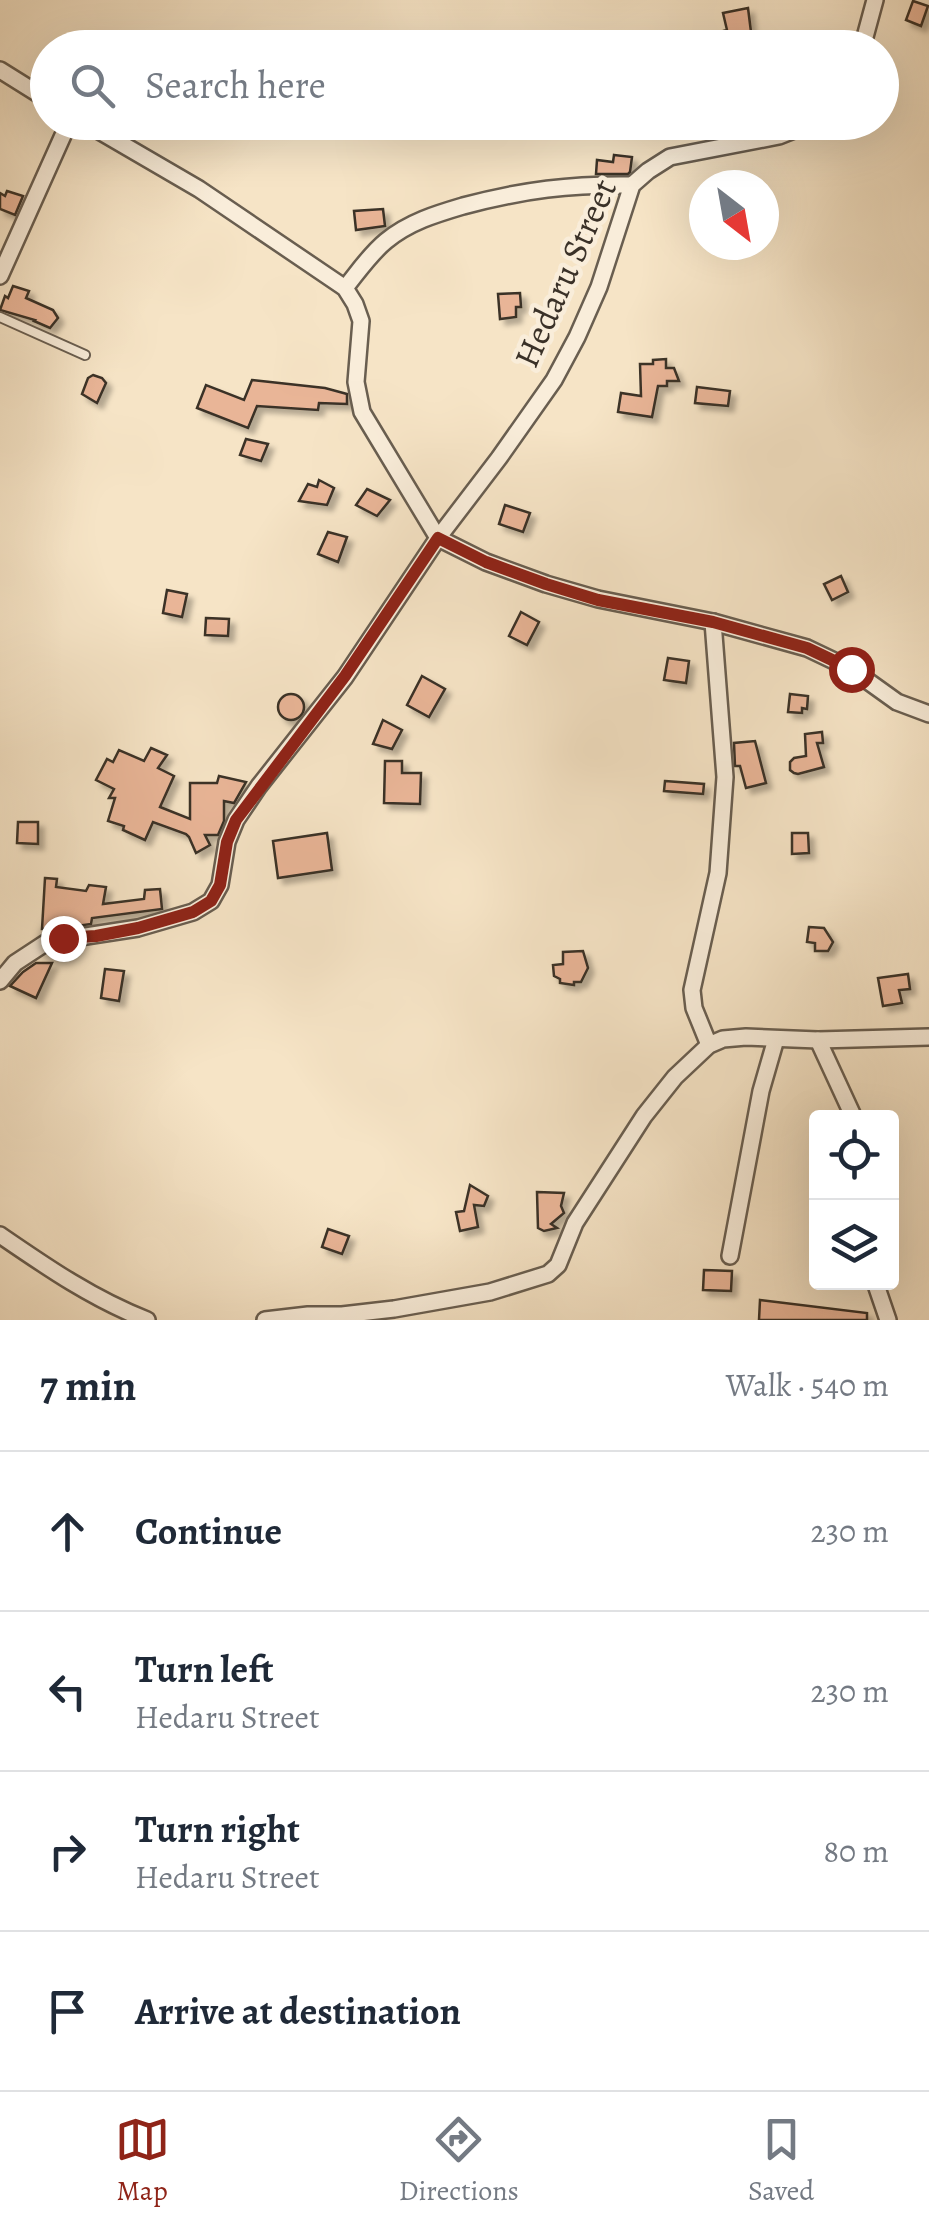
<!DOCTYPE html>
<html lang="en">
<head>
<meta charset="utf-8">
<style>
  :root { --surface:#fff; --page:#f2f2f3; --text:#1f2937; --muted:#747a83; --line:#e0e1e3; --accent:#8f2418 }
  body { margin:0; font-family:Alegreya,serif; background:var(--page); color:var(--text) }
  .controls { position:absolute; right:30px; bottom:30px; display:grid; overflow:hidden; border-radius:10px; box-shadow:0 10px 40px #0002 }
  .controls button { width:90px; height:90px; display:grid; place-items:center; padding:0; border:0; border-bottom:2px solid var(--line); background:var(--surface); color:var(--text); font:50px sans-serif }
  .compass { position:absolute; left:689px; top:170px; width:90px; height:90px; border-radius:50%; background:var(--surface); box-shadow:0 10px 40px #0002; rotate:149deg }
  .stop { position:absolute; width:30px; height:30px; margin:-22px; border:8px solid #8f2418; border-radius:50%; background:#fff }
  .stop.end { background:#8f2418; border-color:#fff; box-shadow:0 2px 10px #0008 }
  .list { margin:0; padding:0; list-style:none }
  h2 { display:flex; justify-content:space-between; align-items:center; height:130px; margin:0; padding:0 40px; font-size:42px }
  h2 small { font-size:32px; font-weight:400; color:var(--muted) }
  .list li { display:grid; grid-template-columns:65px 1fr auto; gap:30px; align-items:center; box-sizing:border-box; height:160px; padding:0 40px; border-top:2px solid var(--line) }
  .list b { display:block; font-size:38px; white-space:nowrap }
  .list p { margin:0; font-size:32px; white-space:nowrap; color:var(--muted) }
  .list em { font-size:32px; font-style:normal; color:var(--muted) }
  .icon { flex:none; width:55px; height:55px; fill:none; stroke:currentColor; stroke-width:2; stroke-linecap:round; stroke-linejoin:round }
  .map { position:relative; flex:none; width:929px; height:1320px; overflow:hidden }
  .search { position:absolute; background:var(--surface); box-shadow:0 10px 40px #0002; left:30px; right:30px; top:30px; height:110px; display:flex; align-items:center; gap:25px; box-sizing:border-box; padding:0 35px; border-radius:55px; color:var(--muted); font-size:38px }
  .sheet { height:770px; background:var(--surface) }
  nav { display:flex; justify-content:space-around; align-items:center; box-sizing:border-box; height:140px; border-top:2px solid var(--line); background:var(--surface); font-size:28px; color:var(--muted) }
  nav a { display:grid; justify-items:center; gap:5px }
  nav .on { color:var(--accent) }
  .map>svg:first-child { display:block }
</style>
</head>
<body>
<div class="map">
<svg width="929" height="1320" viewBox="0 0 929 1320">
  <defs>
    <filter id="shadow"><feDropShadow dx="5.5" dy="5.5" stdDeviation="2.5" flood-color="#0004"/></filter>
  </defs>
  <rect width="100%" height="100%" fill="#f6e4c6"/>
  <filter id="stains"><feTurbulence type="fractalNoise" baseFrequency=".002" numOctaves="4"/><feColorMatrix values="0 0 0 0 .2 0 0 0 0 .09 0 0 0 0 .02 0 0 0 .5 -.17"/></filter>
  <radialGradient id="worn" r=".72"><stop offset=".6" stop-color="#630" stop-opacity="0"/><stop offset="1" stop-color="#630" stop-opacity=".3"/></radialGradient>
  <g fill="#e9b597" stroke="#3a3128" stroke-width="2.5" filter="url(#shadow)">
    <polygon points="913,1 928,6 921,26 906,20"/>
    <polygon points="748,8 753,48 740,48 740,41 713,48 699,48 698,38 727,30 723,13"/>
    <polygon points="614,155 632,157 630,172 628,174 596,174 597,160 613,162"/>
    <polygon points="7,191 23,196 15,215 0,209 0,193 5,196"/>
    <polygon points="383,209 385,226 356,230 354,211"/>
    <polygon points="13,286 29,291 26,298 53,310 58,318 50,328 34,321 35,320 0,310 5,296 8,298"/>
    <polygon points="520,293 521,307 516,307 516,317 500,319 498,294"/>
    <polygon points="666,359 666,368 674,368 679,381 667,381 667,386 658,386 652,417 618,412 621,393 641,396 640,364 653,364 653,360"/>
    <polygon points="93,375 102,378 106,383 97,403 82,394 88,378"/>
    <polygon points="252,380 325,388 347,394 347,404 319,403 318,410 257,406 248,428 197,408 206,385 244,400"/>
    <polygon points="697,387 730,391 728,406 695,403"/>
    <polygon points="246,439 268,444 261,461 240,455"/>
    <polygon points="319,480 334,488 327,505 299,501 308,484 317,487"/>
    <polygon points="367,489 390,500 377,516 356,505"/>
    <polygon points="505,505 530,513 523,532 499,524"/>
    <polygon points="328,532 347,537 338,562 318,554"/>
    <polygon points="841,576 848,592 832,600 824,584"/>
    <polygon points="167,590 187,594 182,617 163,613"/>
    <polygon points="521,612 539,622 527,645 509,636"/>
    <polygon points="206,618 229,619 228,636 205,635"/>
    <polygon points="668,658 689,661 686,683 664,680"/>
    <polygon points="422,676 445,689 429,717 407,705"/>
    <circle cx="291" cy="707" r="13"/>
    <polygon points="790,694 808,696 807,709 802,708 802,713 788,712"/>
    <polygon points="383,720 402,730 392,749 373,744"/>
    <polygon points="822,732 823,743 817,743 824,767 798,774 794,773 790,770 790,762 794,758 806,756 805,734"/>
    <polygon points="755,741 766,783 746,788 740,766 735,766 734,743"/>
    <polygon points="151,748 167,755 158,768 174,776 160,807 190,819 190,783 217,783 219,776 246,782 234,803 224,801 224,821 218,835 205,835 210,845 196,853 189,837 186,834 153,822 145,840 123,830 124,826 108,821 115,798 109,798 114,789 96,780 107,759 113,762 119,750 144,761"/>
    <polygon points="385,761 402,761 402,773 421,773 420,804 384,803"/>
    <polygon points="665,781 704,784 703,794 664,791"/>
    <polygon points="18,822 38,822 38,844 17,843"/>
    <polygon points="327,833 332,870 278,878 273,841"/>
    <polygon points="792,833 808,833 809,853 792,854"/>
    <polygon points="45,878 57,879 56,887 86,891 89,885 106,887 103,904 144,899 145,890 160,889 162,909 92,918 91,924 77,926 54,923 54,929 42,929"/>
    <polygon points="809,927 824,928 833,942 828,951 815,951 815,943 807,942"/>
    <polygon points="583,951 588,968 581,982 574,982 574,985 560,983 560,979 554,976 553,965 563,964 563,952"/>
    <polygon points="36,963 52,963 36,998 10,986 23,972"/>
    <polygon points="105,969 124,971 119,1001 101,998"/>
    <polygon points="908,974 910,989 899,990 902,1003 883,1006 878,978"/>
    <polygon points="470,1185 488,1196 484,1206 474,1205 478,1227 460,1231 456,1212 464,1211"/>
    <polygon points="537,1192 564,1193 561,1206 564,1213 551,1224 557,1228 544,1231 538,1228"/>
    <polygon points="328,1229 349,1236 342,1254 322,1247"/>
    <polygon points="704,1270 732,1271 731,1291 703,1290"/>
    <polygon points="760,1300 867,1313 867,1320 759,1320"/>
  </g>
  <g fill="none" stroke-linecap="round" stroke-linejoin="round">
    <defs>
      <polyline id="lane" points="0,317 85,355"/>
      <g id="street">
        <polyline points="862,48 875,0"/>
        <polyline points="0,70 48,100"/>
        <polyline points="84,122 199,189 345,288 355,304 361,321 356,382 362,412 438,538 486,562 546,584 598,599 713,622 807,648 851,669 897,702 929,714"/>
        <polyline points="0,276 69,122"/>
        <path d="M 345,288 C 358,272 370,254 386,241 C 409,222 436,214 463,206 C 523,190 571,184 632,185"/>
        <polyline points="0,981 15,963 47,942 138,928 193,912 211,901 220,885 227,842 236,820 259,786 345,677 438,538 499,458 554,380 577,337 599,287 632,185 648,171 670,157 779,136 814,122"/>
        <polyline points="818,1040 854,1118"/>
        <polyline points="709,1045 694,1008 692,990 718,873 725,777 713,622"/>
        <path d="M 0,1235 C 48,1268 93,1299 147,1320"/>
        <polyline points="730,1256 761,1091 776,1039"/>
        <polyline points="875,1282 888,1320"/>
        <polyline points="265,1320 308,1315 342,1315 394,1309 490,1292 548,1274 558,1265 575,1223 644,1116 675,1077 709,1045 723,1039 746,1037 818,1040 929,1037"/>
      </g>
    </defs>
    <use href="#lane" stroke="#695e50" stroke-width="12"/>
    <use href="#street" stroke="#695e50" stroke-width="20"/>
    <use href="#lane" stroke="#f9edda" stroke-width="8"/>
    <use href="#street" stroke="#f9edda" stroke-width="15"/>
  </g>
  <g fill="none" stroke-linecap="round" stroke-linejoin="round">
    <polyline stroke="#8f2418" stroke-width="12" points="63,938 96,936 138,928 193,912 211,901 220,885 227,842 236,820 345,676 438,538 486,562 546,584 598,600 713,622 807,648 851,669"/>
  </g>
  <g text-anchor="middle" stroke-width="9" stroke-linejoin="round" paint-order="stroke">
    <g font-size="35" fill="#3a3128" stroke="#f9edda">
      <text transform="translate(565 273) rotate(-66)" y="12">Hedaru Street</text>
    </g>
  </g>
  <rect width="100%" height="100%" filter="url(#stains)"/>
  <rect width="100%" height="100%" fill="url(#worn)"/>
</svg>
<div class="controls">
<button><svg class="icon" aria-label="locate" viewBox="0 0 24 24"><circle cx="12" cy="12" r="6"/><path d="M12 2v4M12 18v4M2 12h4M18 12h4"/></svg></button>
<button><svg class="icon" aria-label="layers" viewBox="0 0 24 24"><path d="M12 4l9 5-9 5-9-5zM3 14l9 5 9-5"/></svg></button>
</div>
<svg class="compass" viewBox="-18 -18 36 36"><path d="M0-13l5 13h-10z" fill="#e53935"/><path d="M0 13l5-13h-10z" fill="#747a83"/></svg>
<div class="stop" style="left:851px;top:669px"></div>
<div class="stop end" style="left:63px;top:938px"></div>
<div class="search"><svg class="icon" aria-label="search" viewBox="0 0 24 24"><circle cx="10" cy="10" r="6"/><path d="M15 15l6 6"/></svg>Search here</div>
</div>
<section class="sheet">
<h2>7 min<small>Walk · 540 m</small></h2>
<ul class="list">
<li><svg class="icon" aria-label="ahead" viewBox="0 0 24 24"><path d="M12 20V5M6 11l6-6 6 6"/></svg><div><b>Continue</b></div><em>230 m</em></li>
<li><svg class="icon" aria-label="left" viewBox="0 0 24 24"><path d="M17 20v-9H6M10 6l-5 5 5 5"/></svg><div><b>Turn left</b><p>Hedaru Street</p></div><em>230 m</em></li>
<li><svg class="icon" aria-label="right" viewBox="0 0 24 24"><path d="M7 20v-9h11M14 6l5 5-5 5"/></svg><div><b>Turn right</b><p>Hedaru Street</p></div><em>80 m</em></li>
<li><svg class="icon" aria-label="arrive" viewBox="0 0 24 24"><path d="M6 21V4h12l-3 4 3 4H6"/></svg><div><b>Arrive at destination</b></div></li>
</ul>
</section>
<nav>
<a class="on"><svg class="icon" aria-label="map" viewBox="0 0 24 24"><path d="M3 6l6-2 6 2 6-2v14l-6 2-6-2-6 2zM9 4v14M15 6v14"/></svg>Map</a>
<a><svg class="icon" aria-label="directions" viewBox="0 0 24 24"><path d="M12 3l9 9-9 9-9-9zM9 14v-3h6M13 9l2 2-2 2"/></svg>Directions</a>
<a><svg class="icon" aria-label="saved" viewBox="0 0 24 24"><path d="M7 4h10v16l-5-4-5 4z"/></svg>Saved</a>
</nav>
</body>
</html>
